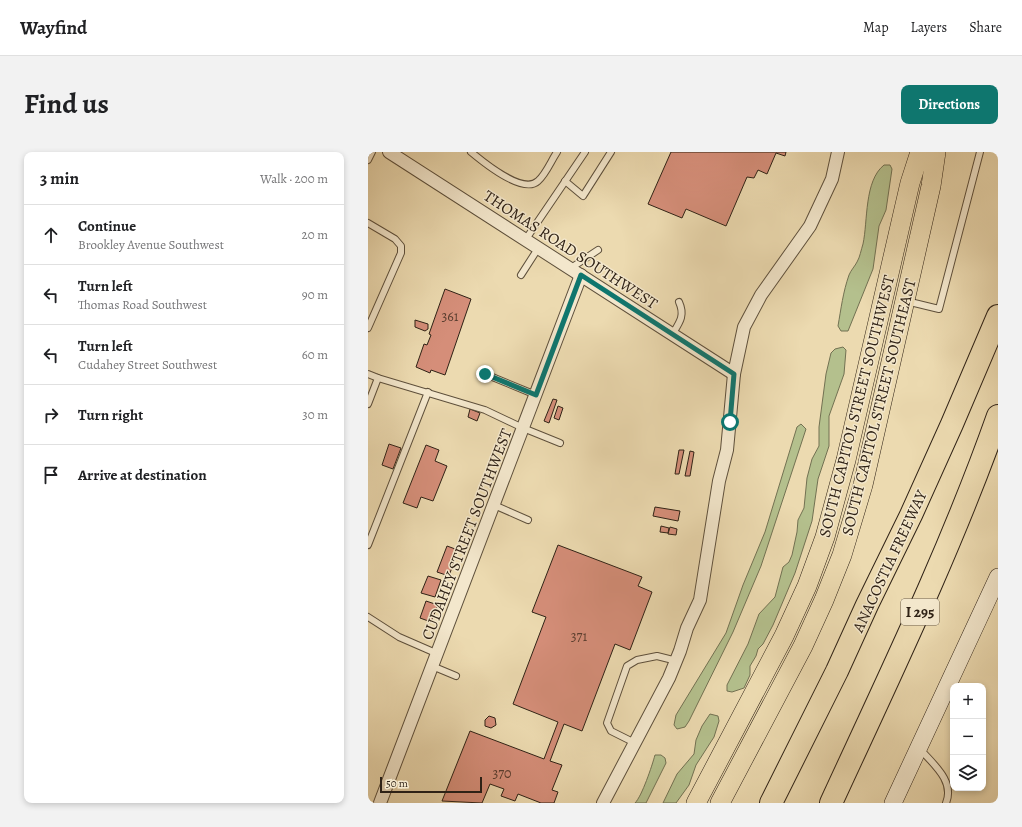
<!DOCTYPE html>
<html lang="en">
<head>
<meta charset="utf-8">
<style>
  :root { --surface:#fff; --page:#f2f2f2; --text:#202124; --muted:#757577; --line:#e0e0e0; --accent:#0f766e }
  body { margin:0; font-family:Alegreya,serif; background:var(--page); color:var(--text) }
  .controls { position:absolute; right:12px; bottom:12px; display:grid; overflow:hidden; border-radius:8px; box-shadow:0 2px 6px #0003 }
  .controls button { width:36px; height:36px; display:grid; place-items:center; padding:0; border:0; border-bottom:1px solid var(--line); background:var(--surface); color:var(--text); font:20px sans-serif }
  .scale { position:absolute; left:12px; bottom:10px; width:102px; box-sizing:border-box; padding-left:4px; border:2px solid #2f2216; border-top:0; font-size:11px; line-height:14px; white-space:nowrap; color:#2f2216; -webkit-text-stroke:3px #f3e7cc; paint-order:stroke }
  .stop { position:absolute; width:12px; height:12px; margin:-9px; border:3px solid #0f766e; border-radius:50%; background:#fff }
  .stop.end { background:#0f766e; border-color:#fff; box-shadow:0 1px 4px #0008 }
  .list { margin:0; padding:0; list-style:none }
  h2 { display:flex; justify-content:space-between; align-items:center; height:52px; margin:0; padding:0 16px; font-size:17px }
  h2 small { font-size:13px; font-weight:400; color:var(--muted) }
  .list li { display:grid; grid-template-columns:26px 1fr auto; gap:12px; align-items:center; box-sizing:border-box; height:60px; padding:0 16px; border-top:1px solid var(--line) }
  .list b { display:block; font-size:15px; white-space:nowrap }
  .list p { margin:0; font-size:13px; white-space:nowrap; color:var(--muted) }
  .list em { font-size:13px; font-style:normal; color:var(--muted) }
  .icon { flex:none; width:22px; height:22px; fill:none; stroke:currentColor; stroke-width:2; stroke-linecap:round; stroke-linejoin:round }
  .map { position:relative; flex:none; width:630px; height:651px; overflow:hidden; border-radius:8px }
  header { display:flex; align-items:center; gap:24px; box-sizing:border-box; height:56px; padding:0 20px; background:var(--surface); border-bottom:1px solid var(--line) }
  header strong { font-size:19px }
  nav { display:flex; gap:22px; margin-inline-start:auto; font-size:14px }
  .intro { display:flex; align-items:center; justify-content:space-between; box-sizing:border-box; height:96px; padding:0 24px }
  h1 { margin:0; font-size:28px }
  .button { padding:10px 18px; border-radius:8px; background:var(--accent); color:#fff; font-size:14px; font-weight:700 }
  main { display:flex; gap:24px; padding:0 24px }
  aside { flex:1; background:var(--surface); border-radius:8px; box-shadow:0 2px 6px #0003 }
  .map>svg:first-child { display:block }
</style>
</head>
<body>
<header>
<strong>Wayfind</strong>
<nav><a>Map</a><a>Layers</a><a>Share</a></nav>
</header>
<div class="intro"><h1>Find us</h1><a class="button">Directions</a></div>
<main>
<aside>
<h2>3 min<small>Walk · 200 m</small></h2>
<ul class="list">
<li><svg class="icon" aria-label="ahead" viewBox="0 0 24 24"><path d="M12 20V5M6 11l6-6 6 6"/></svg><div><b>Continue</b><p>Brookley Avenue Southwest</p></div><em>20 m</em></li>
<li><svg class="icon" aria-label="left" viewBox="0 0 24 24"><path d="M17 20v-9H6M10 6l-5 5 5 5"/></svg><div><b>Turn left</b><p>Thomas Road Southwest</p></div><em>90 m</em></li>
<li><svg class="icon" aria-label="left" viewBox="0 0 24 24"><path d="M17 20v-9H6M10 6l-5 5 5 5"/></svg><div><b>Turn left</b><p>Cudahey Street Southwest</p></div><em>60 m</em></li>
<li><svg class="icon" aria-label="right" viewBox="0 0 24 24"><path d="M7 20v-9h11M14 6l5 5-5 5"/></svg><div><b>Turn right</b></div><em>30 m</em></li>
<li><svg class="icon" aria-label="arrive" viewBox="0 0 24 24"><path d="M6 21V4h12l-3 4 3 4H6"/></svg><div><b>Arrive at destination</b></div></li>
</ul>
</aside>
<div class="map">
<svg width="630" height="651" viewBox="0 0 630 651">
  <rect width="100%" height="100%" fill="#ecdab0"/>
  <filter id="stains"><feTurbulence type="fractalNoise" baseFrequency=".005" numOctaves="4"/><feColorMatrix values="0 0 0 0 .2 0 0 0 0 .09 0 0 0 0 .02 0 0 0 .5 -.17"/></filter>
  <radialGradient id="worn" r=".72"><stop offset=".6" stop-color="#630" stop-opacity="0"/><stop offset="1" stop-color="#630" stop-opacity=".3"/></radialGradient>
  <g fill="#b4c08d" stroke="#727152">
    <path d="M 516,13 L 522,13 L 524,17 L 518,58 L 511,74 L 505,117 L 480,179 L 473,179 L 470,174 C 473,157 475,140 481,123 C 483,118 487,114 489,110 C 492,105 493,98 495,92 C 500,69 496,29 516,13 Z"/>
    <polygon points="475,195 478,198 476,222 461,264 461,294 450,327 444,369 427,421 405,473 395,492 390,497 388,504 382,514 382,523 376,536 364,540 359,539 359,533 380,492 391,462 407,445 415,415 421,410 424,403 429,380 430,368 436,356 439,326 444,307 451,294 451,275 458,222 463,201 467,197"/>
    <polygon points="433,272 438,277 393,414 365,480 321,569 317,575 309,577 306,573 308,563 358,481 375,433 397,380 429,275"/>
    <polygon points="342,562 350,564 351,569 346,585 328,613 321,633 308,651 295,651 309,622 326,602 328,588 334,574"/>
    <path d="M 287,603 L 293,603 L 297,606 L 298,611 L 278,651 L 267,651 C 274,644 284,614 287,603 Z"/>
  </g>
  <g fill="#d58e79" stroke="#2f2216">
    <polygon points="303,0 418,0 417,4 408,1 399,22 390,18 386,26 379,25 358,74 318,57 314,66 280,52"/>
    <polygon points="77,137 103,147 77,223 63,218 62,221 48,215 56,192 59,193 63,183 61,182"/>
    <polygon points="47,168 60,172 60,177 57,179 47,175"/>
    <polygon points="185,247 189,248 181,271 176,269"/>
    <polygon points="190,254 195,256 191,268 186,266"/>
    <polygon points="102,257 112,261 109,269 100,265"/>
    <polygon points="21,292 33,296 25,317 14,313"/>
    <polygon points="58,293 71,298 67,309 79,314 65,349 53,345 49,356 35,351"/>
    <polygon points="311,298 316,298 311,322 307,322"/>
    <polygon points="322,299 326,300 322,324 317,324"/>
    <polygon points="287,355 312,359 310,369 285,364"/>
    <polygon points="293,374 301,376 300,381 292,380"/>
    <polygon points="302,375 309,377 308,383 300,382"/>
    <polygon points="190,393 274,425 270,434 284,440 262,498 247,492 214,579 196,572 182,609 194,613 184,638 190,640 186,651 173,651 150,642 147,649 133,644 136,637 122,632 114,651 74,649 102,579 176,607 190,570 145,552 178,465 164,460"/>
    <polygon points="79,394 90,398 81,424 69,420"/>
    <polygon points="60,424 73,428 67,445 53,441"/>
    <polygon points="58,449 70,453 63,470 52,466"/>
    <polygon points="121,564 127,566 128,573 123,576 117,574 117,568"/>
  </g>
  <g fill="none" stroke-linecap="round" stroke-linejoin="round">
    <defs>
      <g id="lane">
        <path d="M 103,0 C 115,10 155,43 170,29 C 178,22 183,9 189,0"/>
        <polyline points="0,8 4,0"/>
        <polyline points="197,29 215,44 243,0"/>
        <polyline points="0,71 27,87 33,94 33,101 0,176"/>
        <polyline points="158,87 217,0"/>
        <polyline points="203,116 230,98"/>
        <polyline points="153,123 171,95"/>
        <polyline points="538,149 571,157 612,0"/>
        <path d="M 305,181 C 312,170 317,163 311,150"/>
        <polyline points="0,222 10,226 117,258 155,276 192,291"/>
        <polyline points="117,222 168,243"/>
        <polyline points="0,252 10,226"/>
        <polyline points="126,353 160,368"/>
        <polyline points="0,393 60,240"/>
        <polyline points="0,465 31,485 70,502"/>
        <polyline points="64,514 88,524"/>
        <polyline points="267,591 243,579 239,571 259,514 269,508 289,504 309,509"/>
        <path d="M 552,597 C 565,612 587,629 578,651"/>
      </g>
      <g id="street">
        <polyline points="21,0 366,222"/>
        <polyline points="12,651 213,123"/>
        <polyline points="235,651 301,526 312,499 319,476 332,448 351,329 359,298 366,222 376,175 393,143 442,74 464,27 470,0"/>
      </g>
      <polyline id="secondary" points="525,651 630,425"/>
      <g id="primary">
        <polyline points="328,651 416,484 439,434 457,385 478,308 542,31 552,0"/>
        <polyline points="352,651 435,494 456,448 474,403 495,333 563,34 568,0"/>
      </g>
      <g id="highway">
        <polyline points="403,651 469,519 499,453 543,363 584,272 630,164"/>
        <path d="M 463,651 C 522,523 583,397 630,264"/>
      </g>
    </defs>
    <use href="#lane" stroke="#5e503c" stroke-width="8"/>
    <use href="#street" stroke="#5e503c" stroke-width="14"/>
    <use href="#secondary" stroke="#2f2216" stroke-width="18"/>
    <use href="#primary" stroke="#2f2216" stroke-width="20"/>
    <use href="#highway" stroke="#2f2216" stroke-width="24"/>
    <use href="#lane" stroke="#f3e7cc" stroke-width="6"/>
    <use href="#street" stroke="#f3e7cc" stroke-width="12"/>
    <use href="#secondary" stroke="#f3e7cc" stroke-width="17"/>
    <use href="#primary" stroke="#ecdab0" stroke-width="19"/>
    <use href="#highway" stroke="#ecdab0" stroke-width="22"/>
  </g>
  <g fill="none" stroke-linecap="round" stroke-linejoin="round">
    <polyline stroke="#0f766e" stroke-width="5" points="117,222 168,243 213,123 366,222 362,270"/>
  </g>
  <g text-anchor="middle" stroke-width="3" stroke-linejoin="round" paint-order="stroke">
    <g font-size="14" fill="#583d2f">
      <text x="82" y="169">361</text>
      <text x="211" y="489">371</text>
      <text x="134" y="626">370</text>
    </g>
    <rect fill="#f3e7cc" stroke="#6a5d4d" stroke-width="1" x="533" y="447" width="38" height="26" rx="3"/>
    <g font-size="15" font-weight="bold" fill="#2f2216">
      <text x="552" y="465">I 295</text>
    </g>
    <g font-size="16" fill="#2f2216" stroke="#f3e7cc">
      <text transform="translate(203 97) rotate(33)" y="6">THOMAS ROAD SOUTHWEST</text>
      <text transform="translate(488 254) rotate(-76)" y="6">SOUTH CAPITOL STREET SOUTHWEST</text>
      <text transform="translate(510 255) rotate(-76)" y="6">SOUTH CAPITOL STREET SOUTHEAST</text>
      <text transform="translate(98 382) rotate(-69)" y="6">CUDAHEY STREET SOUTHWEST</text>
      <text transform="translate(521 409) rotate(-65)" y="6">ANACOSTIA FREEWAY</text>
    </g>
  </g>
  <rect width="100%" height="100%" filter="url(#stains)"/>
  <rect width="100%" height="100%" fill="url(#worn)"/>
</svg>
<div class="controls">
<button>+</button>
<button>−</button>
<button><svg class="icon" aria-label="layers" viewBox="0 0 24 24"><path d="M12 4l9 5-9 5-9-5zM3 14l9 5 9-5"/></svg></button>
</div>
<div class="scale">50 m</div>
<div class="stop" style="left:362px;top:270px"></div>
<div class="stop end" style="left:117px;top:222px"></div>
</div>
</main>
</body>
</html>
